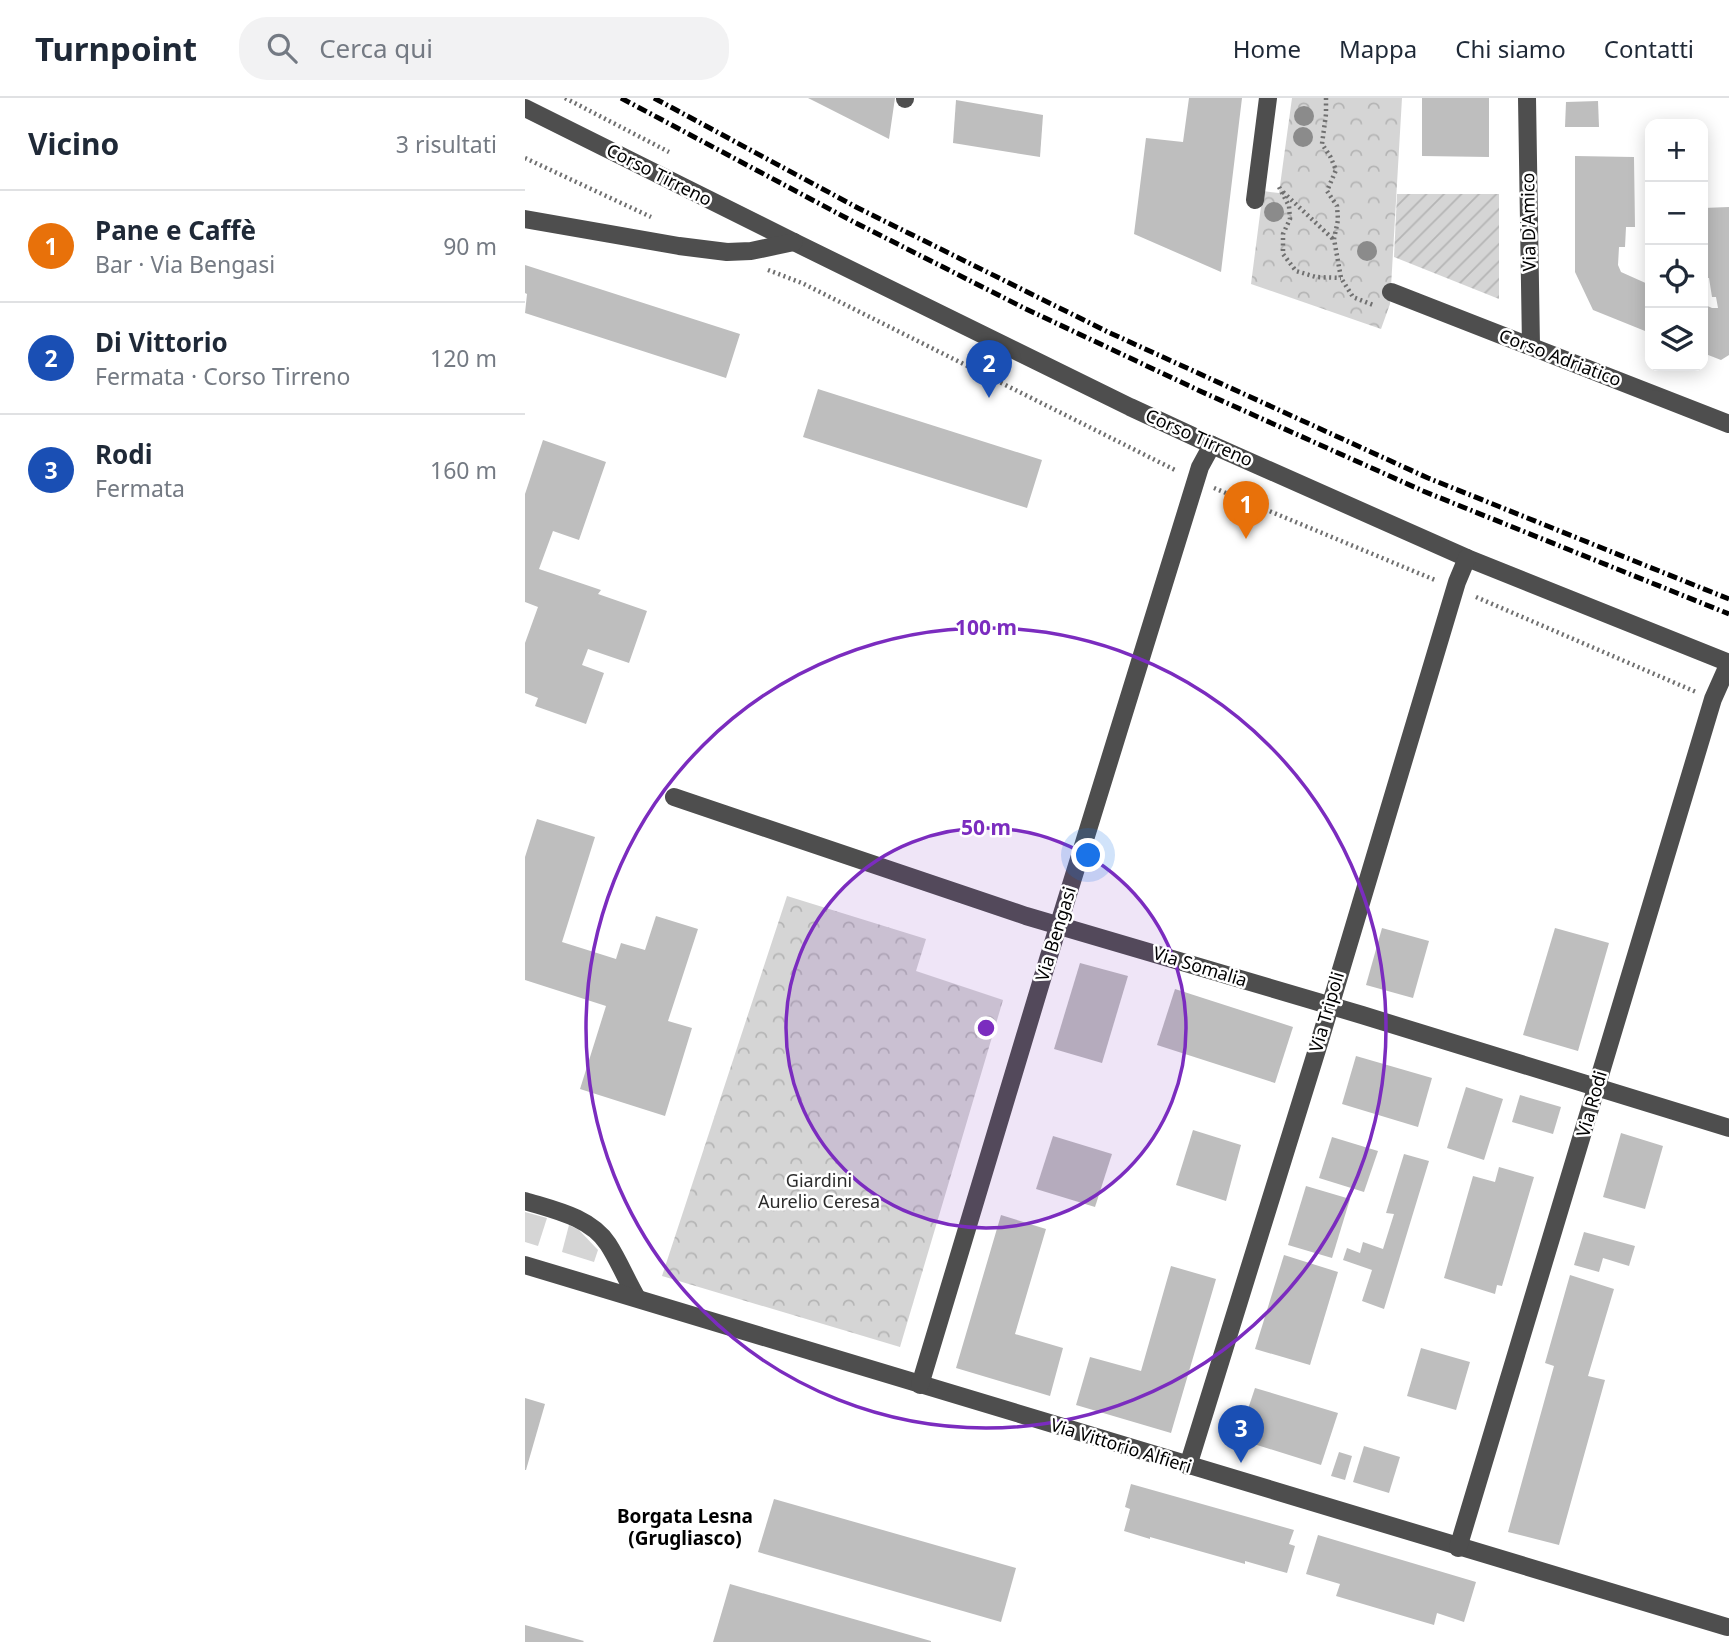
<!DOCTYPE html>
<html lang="it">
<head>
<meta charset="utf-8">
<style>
  :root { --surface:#fff; --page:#f2f2f3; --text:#1f2937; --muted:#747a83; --line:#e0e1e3; --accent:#000 }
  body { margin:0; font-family:"Noto Sans",sans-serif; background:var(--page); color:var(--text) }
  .controls { position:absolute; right:21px; top:21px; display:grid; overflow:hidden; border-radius:14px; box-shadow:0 4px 18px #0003 }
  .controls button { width:63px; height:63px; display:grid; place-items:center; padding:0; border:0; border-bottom:2px solid var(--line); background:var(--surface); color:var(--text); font:35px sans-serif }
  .you { position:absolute; left:564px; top:758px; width:24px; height:24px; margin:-18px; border:5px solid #fff; border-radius:50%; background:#1a73e8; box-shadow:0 0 0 10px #1a73e833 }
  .badge { display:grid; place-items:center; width:46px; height:46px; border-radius:50%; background:var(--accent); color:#fff; font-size:23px; font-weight:700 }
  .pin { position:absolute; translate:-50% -58px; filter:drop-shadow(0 2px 4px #0008) }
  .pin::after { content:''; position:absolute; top:37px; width:24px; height:21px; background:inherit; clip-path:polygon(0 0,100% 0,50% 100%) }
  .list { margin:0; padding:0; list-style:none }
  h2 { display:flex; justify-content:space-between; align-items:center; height:91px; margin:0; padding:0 28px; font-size:30px }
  h2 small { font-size:23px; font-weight:400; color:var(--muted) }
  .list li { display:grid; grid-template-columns:46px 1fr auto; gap:21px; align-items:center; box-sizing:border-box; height:112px; padding:0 28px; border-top:2px solid var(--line) }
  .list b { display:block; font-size:26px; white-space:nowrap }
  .list p { margin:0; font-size:23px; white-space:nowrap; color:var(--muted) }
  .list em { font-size:23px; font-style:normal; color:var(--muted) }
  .icon { flex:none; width:38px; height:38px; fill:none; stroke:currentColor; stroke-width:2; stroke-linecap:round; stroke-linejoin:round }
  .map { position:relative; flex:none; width:1204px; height:1544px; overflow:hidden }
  header { display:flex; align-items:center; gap:42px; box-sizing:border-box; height:98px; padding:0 35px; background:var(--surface); border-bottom:2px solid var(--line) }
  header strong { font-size:33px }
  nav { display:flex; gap:38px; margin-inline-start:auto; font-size:24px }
  .search { width:490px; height:63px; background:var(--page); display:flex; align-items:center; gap:18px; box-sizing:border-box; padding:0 24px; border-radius:28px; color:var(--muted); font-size:26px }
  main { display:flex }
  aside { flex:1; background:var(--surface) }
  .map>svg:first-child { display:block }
</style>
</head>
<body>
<header>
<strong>Turnpoint</strong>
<div class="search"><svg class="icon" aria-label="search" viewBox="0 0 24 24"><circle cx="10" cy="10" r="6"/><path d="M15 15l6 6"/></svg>Cerca qui</div>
<nav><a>Home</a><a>Mappa</a><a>Chi siamo</a><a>Contatti</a></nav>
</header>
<main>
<aside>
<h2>Vicino<small>3 risultati</small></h2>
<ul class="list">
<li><span class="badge" style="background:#e8710a">1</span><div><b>Pane e Caffè</b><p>Bar · Via Bengasi</p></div><em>90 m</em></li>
<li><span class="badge" style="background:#1a4fb4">2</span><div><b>Di Vittorio</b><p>Fermata · Corso Tirreno</p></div><em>120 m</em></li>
<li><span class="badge" style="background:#1a4fb4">3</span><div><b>Rodi</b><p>Fermata</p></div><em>160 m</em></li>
</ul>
</aside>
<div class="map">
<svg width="1204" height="1544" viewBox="0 0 1204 1544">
  <defs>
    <pattern id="forest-crowns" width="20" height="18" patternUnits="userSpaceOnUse" patternTransform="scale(1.75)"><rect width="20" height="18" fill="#d5d5d5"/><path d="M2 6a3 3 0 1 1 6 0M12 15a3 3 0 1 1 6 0" fill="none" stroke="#b5b5b5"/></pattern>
    <pattern id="garden-furrows" width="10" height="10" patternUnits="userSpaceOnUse" patternTransform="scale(1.75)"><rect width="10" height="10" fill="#d5d5d5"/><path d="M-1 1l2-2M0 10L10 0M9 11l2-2" fill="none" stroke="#b5b5b5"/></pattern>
  </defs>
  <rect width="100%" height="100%" fill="#fff"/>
  <g fill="#d5d5d5">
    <polygon points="0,1114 22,1120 13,1148 0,1144"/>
    <polygon points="44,1127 54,1132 73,1152 69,1164 37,1154"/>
  </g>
  <g fill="url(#forest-crowns)">
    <polygon points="767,0 877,0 865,206 856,231 726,186 738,93 754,95"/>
    <polygon points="262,798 401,841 391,873 478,902 375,1249 137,1178"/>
  </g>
  <polygon fill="url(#garden-furrows)" points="872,96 974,96 974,201 869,159"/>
  <g fill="#bebebe">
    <polygon points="283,0 370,0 364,41 293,5"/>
    <polygon points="664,0 717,0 696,174 609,136 621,40 658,44"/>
    <polygon points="897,0 964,0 964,59 897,58"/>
    <polygon points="431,2 518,17 515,59 428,45"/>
    <polygon points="1073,3 1074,29 1040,29 1041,4"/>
    <polygon points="1050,58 1109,59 1110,129 1101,129 1100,149 1094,149 1093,167 1096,174 1125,187 1125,235 1068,212 1050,174"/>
    <polygon points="1204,109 1204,257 1196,262 1178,255 1178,206 1187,210 1193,210 1191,199 1187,199 1184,180 1178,180 1178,110"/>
    <polygon points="0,167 215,236 201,280 0,215 2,196 0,195"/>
    <polygon points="293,291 517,362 502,410 278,339"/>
    <polygon points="18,342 81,364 54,442 28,433 14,471 76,492 73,496 122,513 104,565 63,551 57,567 79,575 61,626 10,608 13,600 0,595 0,545 13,509 0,504 0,396"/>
    <polygon points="12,721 70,739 37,844 91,861 96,845 120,852 131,818 173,831 143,923 167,930 140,1018 55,991 81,908 0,882 0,759"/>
    <polygon points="857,830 904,843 888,900 841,887"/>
    <polygon points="1030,830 1084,845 1053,953 998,937"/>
    <polygon points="555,865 603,878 577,965 529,951"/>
    <polygon points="650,891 768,929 750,985 632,947"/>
    <polygon points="831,958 907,980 893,1029 817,1006"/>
    <polygon points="941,989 978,1001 959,1062 922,1050"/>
    <polygon points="995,997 1036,1009 1028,1036 987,1024"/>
    <polygon points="668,1032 716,1047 701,1103 651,1087"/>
    <polygon points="1096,1035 1138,1048 1120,1111 1078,1099"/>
    <polygon points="528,1038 587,1056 570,1109 511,1091"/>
    <polygon points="807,1039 853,1053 839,1094 794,1080"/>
    <polygon points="879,1056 904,1063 859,1211 837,1203 847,1172 818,1162 822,1150 835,1155 838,1144 858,1151 869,1116 861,1115"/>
    <polygon points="974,1069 1009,1079 977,1188 972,1187 970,1196 919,1180 948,1078 970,1084"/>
    <polygon points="781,1088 825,1101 807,1160 763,1147"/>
    <polygon points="476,1117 521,1131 490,1236 538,1250 525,1298 431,1270"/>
    <polygon points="1059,1134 1110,1148 1104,1168 1078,1160 1074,1174 1049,1167"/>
    <polygon points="759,1157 813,1174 785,1267 730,1251"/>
    <polygon points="646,1168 691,1181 646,1335 551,1307 565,1259 616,1273"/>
    <polygon points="1045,1177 1089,1191 1063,1278 1080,1282 1034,1447 983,1434 1029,1268 1020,1265"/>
    <polygon points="896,1250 945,1264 931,1312 882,1298"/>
    <polygon points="730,1290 813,1315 796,1367 713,1341"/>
    <polygon points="0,1300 20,1306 1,1372 0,1372"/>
    <polygon points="839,1348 875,1359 864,1395 828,1384"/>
    <polygon points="814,1354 827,1358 820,1382 806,1378"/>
    <polygon points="606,1386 769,1432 764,1446 770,1448 762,1475 720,1463 720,1466 625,1439 625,1441 599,1433 605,1411 600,1409"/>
    <polygon points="249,1401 491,1470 476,1524 233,1454"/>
    <polygon points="793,1437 951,1484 939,1524 912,1515 909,1527 811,1498 815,1486 781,1476"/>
    <polygon points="205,1486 406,1543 406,1544 188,1544"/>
    <polygon points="0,1527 59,1543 58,1544 0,1544"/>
  </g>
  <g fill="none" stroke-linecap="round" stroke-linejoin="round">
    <g stroke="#707070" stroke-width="4.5" stroke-dasharray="2 3.5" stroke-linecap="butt">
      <polyline points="40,0 144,54"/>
      <polyline points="801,0 801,16 797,46 805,58 811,72 802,93 812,108 813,122 809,141 816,180 828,199 848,207"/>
      <polyline points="0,60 126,119"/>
      <polyline points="754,89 764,108 765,121 758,136 758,156 771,173 791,179 816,180"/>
      <polyline points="758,94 808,141"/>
      <polyline points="243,172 277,185 652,373"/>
      <polyline points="689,390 910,482"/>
      <polyline points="951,499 1171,594"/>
    </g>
    <g stroke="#4e4e4e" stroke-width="18">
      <polyline points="1002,0 1006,248"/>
      <polyline points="380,1 380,0"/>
      <polyline points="0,10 269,144 605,309 687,347 942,460 1204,565"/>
      <polyline points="730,102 743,0"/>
      <polyline points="0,121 154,148 202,154 226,153 269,144"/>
      <polyline points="866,194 1204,326"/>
      <polyline points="149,699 501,818 837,917 1204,1030"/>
      <path d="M 0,1103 C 29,1112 65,1119 83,1146 C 94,1163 102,1183 112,1200"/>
      <polyline points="0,1167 1202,1529"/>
      <polyline points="395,1287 524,858 671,382 675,369 687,347"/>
      <polyline points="663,1368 795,942 932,484 942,460"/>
      <polyline points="933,1450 1188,601 1204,565"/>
    </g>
    <g stroke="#000" stroke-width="5" stroke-dasharray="10 3.5 2 3.5" stroke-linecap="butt">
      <polyline points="96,0 327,123 499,210 675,293 898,393 1204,516"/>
      <polyline points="129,0 333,110 583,234 903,380 1204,501"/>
    </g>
  </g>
  <g fill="#8b8b8b">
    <circle cx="779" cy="18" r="10"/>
    <circle cx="778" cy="39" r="10"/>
    <circle cx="749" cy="114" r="10"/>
    <circle cx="842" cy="153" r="10"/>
  </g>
  <circle cx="461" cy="930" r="200" fill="#7b2cbf" fill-opacity=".12"/>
  <g fill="none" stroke="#7b2cbf" stroke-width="3.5">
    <circle cx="461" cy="930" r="200"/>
    <circle cx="461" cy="930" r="400"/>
  </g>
  <g text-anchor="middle" stroke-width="5" stroke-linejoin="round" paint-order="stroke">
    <g font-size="18" fill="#000" stroke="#fff">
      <text transform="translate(134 77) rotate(27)" y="6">Corso Tirreno</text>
      <text transform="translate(1004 124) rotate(-91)" y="6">Via D'Amico</text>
      <text transform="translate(1035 260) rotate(21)" y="6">Corso Adriatico</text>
      <text transform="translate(674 340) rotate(24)" y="6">Corso Tirreno</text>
      <text transform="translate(531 836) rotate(-73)" y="6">Via Bengasi</text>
      <text transform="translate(675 869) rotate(17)" y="6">Via Somalia</text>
      <text transform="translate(802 914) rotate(-74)" y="6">Via Tripoli</text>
      <text transform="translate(1067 1006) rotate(-74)" y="6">Via Rodi</text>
      <text transform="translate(596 1348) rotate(17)" y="6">Via Vittorio Alfieri</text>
    </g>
    <g font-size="18" fill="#2c2c2c" stroke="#fff">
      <text x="294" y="1089">Giardini<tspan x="294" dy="21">Aurelio Ceresa</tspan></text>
    </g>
    <g font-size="19" font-weight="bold" fill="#000" stroke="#fff">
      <text x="160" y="1425">Borgata Lesna<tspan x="160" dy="22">(Grugliasco)</tspan></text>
    </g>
  </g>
  <circle cx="461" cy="930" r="10" fill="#7b2cbf" stroke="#fff" stroke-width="3.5"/>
  <g font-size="21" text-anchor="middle" font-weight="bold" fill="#7b2cbf" stroke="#fff" stroke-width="5" stroke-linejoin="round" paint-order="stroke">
    <text x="461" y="537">100 m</text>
    <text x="461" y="737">50 m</text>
  </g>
</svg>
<div class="controls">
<button>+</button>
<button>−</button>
<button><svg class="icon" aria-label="locate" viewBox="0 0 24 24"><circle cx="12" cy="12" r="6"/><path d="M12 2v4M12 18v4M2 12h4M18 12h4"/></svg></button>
<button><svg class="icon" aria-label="layers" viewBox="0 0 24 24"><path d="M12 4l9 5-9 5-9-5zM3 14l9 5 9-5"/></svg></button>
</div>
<div class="you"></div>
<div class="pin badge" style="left:721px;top:441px;background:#e8710a">1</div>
<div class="pin badge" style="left:464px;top:300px;background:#1a4fb4">2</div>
<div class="pin badge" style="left:716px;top:1365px;background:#1a4fb4">3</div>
</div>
</main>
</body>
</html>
